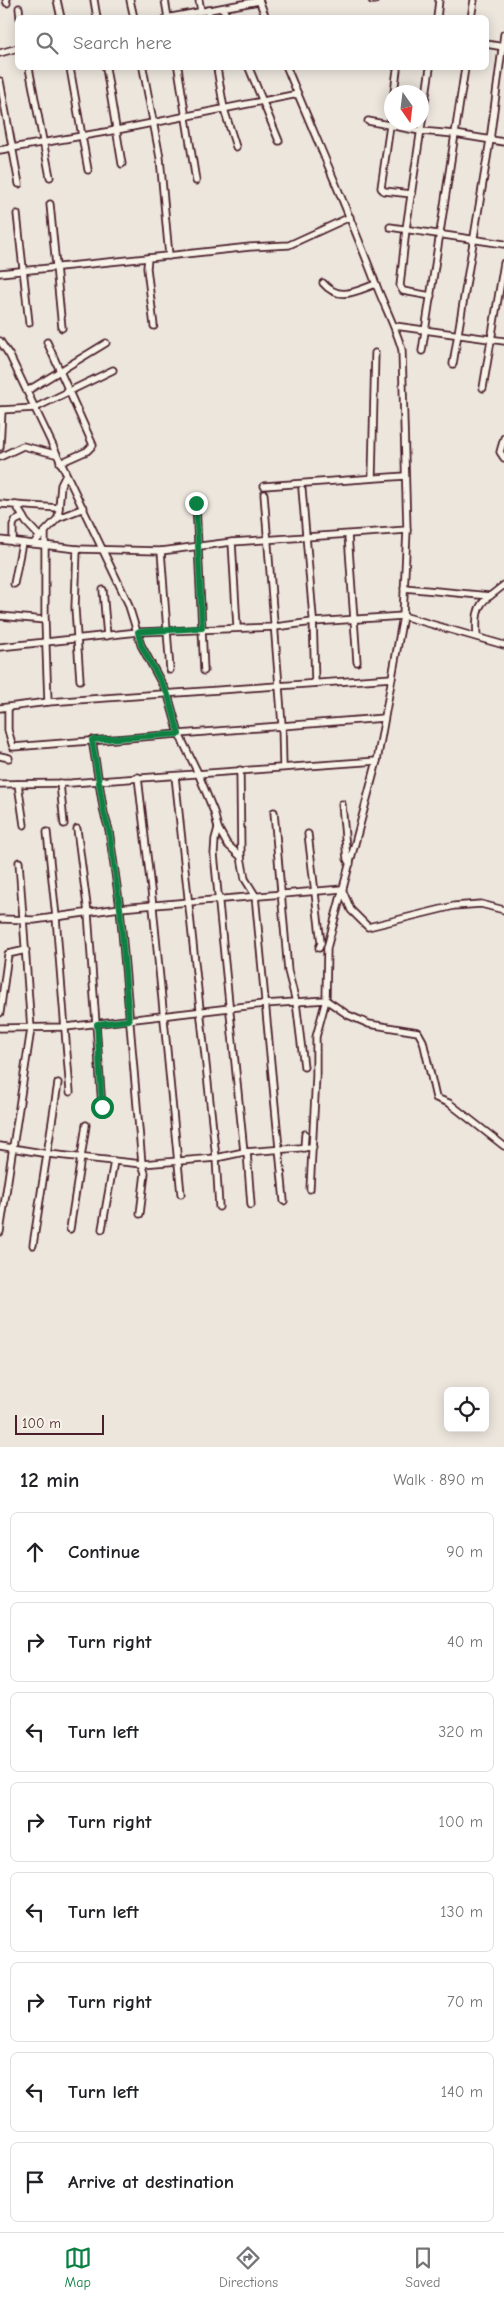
<!DOCTYPE html>
<html lang="en">
<head>
<meta charset="utf-8">
<style>
  :root { --surface:#fff; --page:#f2f2f2; --text:#202124; --muted:#757577; --line:#e0e0e0; --accent:#0b8043 }
  body { margin:0; font-family:"Comic Neue",sans-serif; background:var(--page); color:var(--text) }
  .controls { position:absolute; right:15px; bottom:15px; display:grid; overflow:hidden; border-radius:8px; box-shadow:0 2px 12px #0003 }
  .controls button { width:45px; height:45px; display:grid; place-items:center; padding:0; border:0; border-bottom:1px solid var(--line); background:var(--surface); color:var(--text); font:25px sans-serif }
  .compass { position:absolute; left:384px; top:85px; width:45px; height:45px; border-radius:50%; background:var(--surface); box-shadow:0 2px 12px #0003; rotate:166deg }
  .scale { position:absolute; left:15px; bottom:12px; width:89px; box-sizing:border-box; padding-left:5px; border:2px solid #4a1f2b; border-top:0; font-size:14px; line-height:18px; white-space:nowrap; color:#4a1f2b; -webkit-text-stroke:4px #f7f3e8; paint-order:stroke }
  .stop { position:absolute; width:15px; height:15px; margin:-11px; border:4px solid #0b8043; border-radius:50%; background:#fff }
  .stop.end { background:#0b8043; border-color:#fff; box-shadow:0 1px 5px #0008 }
  .list { margin:0; padding:0; list-style:none }
  h2 { display:flex; justify-content:space-between; align-items:center; height:65px; margin:0; padding:0 20px; font-size:21px }
  h2 small { font-size:16px; font-weight:400; color:var(--muted) }
  .list li { display:grid; grid-template-columns:32px 1fr auto; gap:15px; align-items:center; box-sizing:border-box; height:80px; margin:0 10px 10px; padding:0 10px; border:1px solid var(--line); border-radius:8px }
  .list b { display:block; font-size:19px; white-space:nowrap }
  .list em { font-size:16px; font-style:normal; color:var(--muted) }
  .icon { flex:none; width:28px; height:28px; fill:none; stroke:currentColor; stroke-width:2; stroke-linecap:round; stroke-linejoin:round }
  .map { position:relative; flex:none; width:504px; height:1447px; overflow:hidden }
  .search { position:absolute; background:var(--surface); box-shadow:0 2px 12px #0003; left:15px; right:15px; top:15px; height:55px; display:flex; align-items:center; gap:12px; box-sizing:border-box; padding:0 18px; border-radius:8px; color:var(--muted); font-size:19px }
  .sheet { height:785px; background:var(--surface) }
  nav { display:flex; justify-content:space-around; align-items:center; box-sizing:border-box; height:70px; border-top:1px solid var(--line); background:var(--surface); font-size:14px; color:var(--muted) }
  nav a { display:grid; justify-items:center; gap:2px }
  nav .on { color:var(--accent) }
  .map>svg:first-child { display:block }
</style>
</head>
<body>
<div class="map">
<svg width="504" height="1447" viewBox="0 0 504 1447">
  <rect width="100%" height="100%" fill="#ece6dd"/>
  <filter id="ink" filterUnits="userSpaceOnUse"><feTurbulence type="fractalNoise" baseFrequency=".02" numOctaves="2"/><feDisplacementMap in="SourceGraphic" scale="10" xChannelSelector="R" yChannelSelector="G"/><feConvolveMatrix kernelMatrix="1 2 1 2 8 2 1 2 1" color-interpolation-filters="sRGB"/></filter>
  <g filter="url(#ink)">
    <g fill="none" stroke-linecap="round" stroke-linejoin="round">
      <defs>
        <g id="street">
          <polyline points="6,0 7,3"/>
          <polyline points="57,0 61,18"/>
          <polyline points="94,0 97,18"/>
          <polyline points="130,0 134,18"/>
          <polyline points="165,0 168,18"/>
          <polyline points="199,0 201,11"/>
          <polyline points="259,0 266,18"/>
          <polyline points="372,0 375,0"/>
          <polyline points="19,8 20,18"/>
          <polyline points="223,8 227,18"/>
          <polyline points="208,10 209,18"/>
          <polyline points="166,18 259,1"/>
          <polyline points="437,18 439,0"/>
          <polyline points="471,18 474,0"/>
          <polyline points="486,44 504,47"/>
          <polyline points="0,53 18,48"/>
          <polyline points="29,68 50,177"/>
          <polyline points="70,68 88,170"/>
          <polyline points="106,68 122,164"/>
          <polyline points="143,68 160,158 169,256"/>
          <polyline points="178,68 196,181"/>
          <polyline points="217,68 224,109 236,147"/>
          <polyline points="249,68 279,141"/>
          <path d="M 287,68 C 316,138 347,208 374,279 C 383,304 395,325 402,350 L 407,530 L 403,616 L 377,761 L 327,948 L 326,1000 L 316,1037 L 316,1076 L 310,1189"/>
          <polyline points="430,68 406,229 400,286 403,291 431,296"/>
          <polyline points="0,81 19,184"/>
          <polyline points="394,92 397,70"/>
          <polyline points="392,112 381,188 384,191 412,194"/>
          <polyline points="368,121 420,131 455,134 504,142"/>
          <polyline points="0,150 117,130 298,94"/>
          <polyline points="50,204 62,328"/>
          <polyline points="17,214 29,323"/>
          <polyline points="390,227 504,244"/>
          <polyline points="0,273 148,258"/>
          <path d="M 323,283 C 339,302 356,291 376,284"/>
          <polyline points="154,326 147,268 148,258 250,247 289,245 350,217"/>
          <polyline points="395,326 504,341"/>
          <polyline points="0,341 10,356 128,603 141,645 168,695 179,734 198,773 214,812 218,828 227,844 241,857 245,879 255,895 284,1201"/>
          <polyline points="47,342 93,445 87,451 60,463"/>
          <polyline points="422,351 465,68"/>
          <polyline points="453,364 490,140 504,34"/>
          <polyline points="483,388 504,263"/>
          <polyline points="27,391 106,343"/>
          <polyline points="0,410 35,408 113,370"/>
          <polyline points="504,438 500,452 504,458"/>
          <polyline points="0,447 2,410"/>
          <polyline points="0,457 23,446 55,454"/>
          <polyline points="372,478 375,353"/>
          <polyline points="264,486 405,476"/>
          <polyline points="302,489 313,617 315,683"/>
          <polyline points="264,494 282,725 283,767"/>
          <polyline points="196,503 204,671"/>
          <polyline points="0,504 59,508 58,518 84,508"/>
          <polyline points="16,505 26,522 40,537"/>
          <polyline points="59,508 61,485 66,475"/>
          <polyline points="45,532 45,620 48,702"/>
          <polyline points="348,535 357,662"/>
          <polyline points="0,540 77,549 75,608 80,680"/>
          <polyline points="13,542 13,525 15,521 23,517"/>
          <polyline points="33,544 58,518"/>
          <polyline points="77,549 161,551 232,542"/>
          <polyline points="161,551 170,670"/>
          <polyline points="14,584 22,543"/>
          <polyline points="404,588 490,596 504,585"/>
          <polyline points="103,590 107,636"/>
          <polyline points="0,616 45,620"/>
          <polyline points="237,627 232,542 407,530"/>
          <path d="M 477,637 C 476,621 475,605 490,596"/>
          <polyline points="0,647 138,632 275,627 313,622 403,616 504,645"/>
          <polyline points="0,708 48,702 392,678"/>
          <polyline points="8,708 8,730 13,747 384,718"/>
          <polyline points="92,740 104,813 109,830 120,908 142,1164 216,1158 244,1152 313,1147"/>
          <polyline points="0,756 9,758"/>
          <polyline points="240,770 241,857"/>
          <polyline points="175,776 216,1158 219,1207"/>
          <polyline points="138,777 153,907 181,1194"/>
          <polyline points="60,783 64,824"/>
          <polyline points="0,784 71,783 377,761"/>
          <polyline points="18,784 24,825"/>
          <polyline points="342,804 347,859 350,864"/>
          <polyline points="274,812 288,971 296,1002 304,1067"/>
          <polyline points="218,828 215,839 214,854 244,1152"/>
          <polyline points="77,829 88,913 102,1107"/>
          <polyline points="47,832 56,917 70,1092"/>
          <polyline points="308,834 321,943 319,948"/>
          <polyline points="0,919 34,920 120,908 342,889 351,910 368,927 454,906 481,904 504,910"/>
          <polyline points="0,1013 8,954 26,950"/>
          <polyline points="0,1028 66,1027 264,1004 326,1000 348,1015 369,1024 418,1032 423,1041 436,1098 449,1103 504,1146"/>
          <polyline points="0,1146 48,1154 142,1164 145,1173 140,1214"/>
          <polyline points="304,1148 305,1134"/>
          <polyline points="247,1152 251,1205"/>
          <polyline points="70,1229 86,1125"/>
          <polyline points="102,1229 114,1161"/>
          <polyline points="0,1232 31,1029 19,862"/>
          <polyline points="33,1245 58,1083"/>
        </g>
      </defs>
      <use href="#street" stroke="#4a1f2b" stroke-width="9"/>
      <use href="#street" stroke="#f7f3e8" stroke-width="5.5"/>
    </g>
  </g>
  <g fill="none" stroke-linecap="round" stroke-linejoin="round" filter="url(#ink)">
    <polyline stroke="#0b8043" stroke-width="6" points="102,1107 97,1024 129,1020 120,908 109,830 104,813 92,740 179,734 168,695 141,645 138,632 202,628 196,503"/>
  </g>
</svg>
<div class="controls">
<button><svg class="icon" aria-label="locate" viewBox="0 0 24 24"><circle cx="12" cy="12" r="6"/><path d="M12 2v4M12 18v4M2 12h4M18 12h4"/></svg></button>
</div>
<svg class="compass" viewBox="-18 -18 36 36"><path d="M0-13l5 13h-10z" fill="#e53935"/><path d="M0 13l5-13h-10z" fill="#757577"/></svg>
<div class="scale">100 m</div>
<div class="stop" style="left:102px;top:1107px"></div>
<div class="stop end" style="left:196px;top:503px"></div>
<div class="search"><svg class="icon" aria-label="search" viewBox="0 0 24 24"><circle cx="10" cy="10" r="6"/><path d="M15 15l6 6"/></svg>Search here</div>
</div>
<section class="sheet">
<h2>12 min<small>Walk · 890 m</small></h2>
<ul class="list">
<li><svg class="icon" aria-label="ahead" viewBox="0 0 24 24"><path d="M12 20V5M6 11l6-6 6 6"/></svg><div><b>Continue</b></div><em>90 m</em></li>
<li><svg class="icon" aria-label="right" viewBox="0 0 24 24"><path d="M7 20v-9h11M14 6l5 5-5 5"/></svg><div><b>Turn right</b></div><em>40 m</em></li>
<li><svg class="icon" aria-label="left" viewBox="0 0 24 24"><path d="M17 20v-9H6M10 6l-5 5 5 5"/></svg><div><b>Turn left</b></div><em>320 m</em></li>
<li><svg class="icon" aria-label="right" viewBox="0 0 24 24"><path d="M7 20v-9h11M14 6l5 5-5 5"/></svg><div><b>Turn right</b></div><em>100 m</em></li>
<li><svg class="icon" aria-label="left" viewBox="0 0 24 24"><path d="M17 20v-9H6M10 6l-5 5 5 5"/></svg><div><b>Turn left</b></div><em>130 m</em></li>
<li><svg class="icon" aria-label="right" viewBox="0 0 24 24"><path d="M7 20v-9h11M14 6l5 5-5 5"/></svg><div><b>Turn right</b></div><em>70 m</em></li>
<li><svg class="icon" aria-label="left" viewBox="0 0 24 24"><path d="M17 20v-9H6M10 6l-5 5 5 5"/></svg><div><b>Turn left</b></div><em>140 m</em></li>
<li><svg class="icon" aria-label="arrive" viewBox="0 0 24 24"><path d="M6 21V4h12l-3 4 3 4H6"/></svg><div><b>Arrive at destination</b></div></li>
</ul>
</section>
<nav>
<a class="on"><svg class="icon" aria-label="map" viewBox="0 0 24 24"><path d="M3 6l6-2 6 2 6-2v14l-6 2-6-2-6 2zM9 4v14M15 6v14"/></svg>Map</a>
<a><svg class="icon" aria-label="directions" viewBox="0 0 24 24"><path d="M12 3l9 9-9 9-9-9zM9 14v-3h6M13 9l2 2-2 2"/></svg>Directions</a>
<a><svg class="icon" aria-label="saved" viewBox="0 0 24 24"><path d="M7 4h10v16l-5-4-5 4z"/></svg>Saved</a>
</nav>
</body>
</html>
